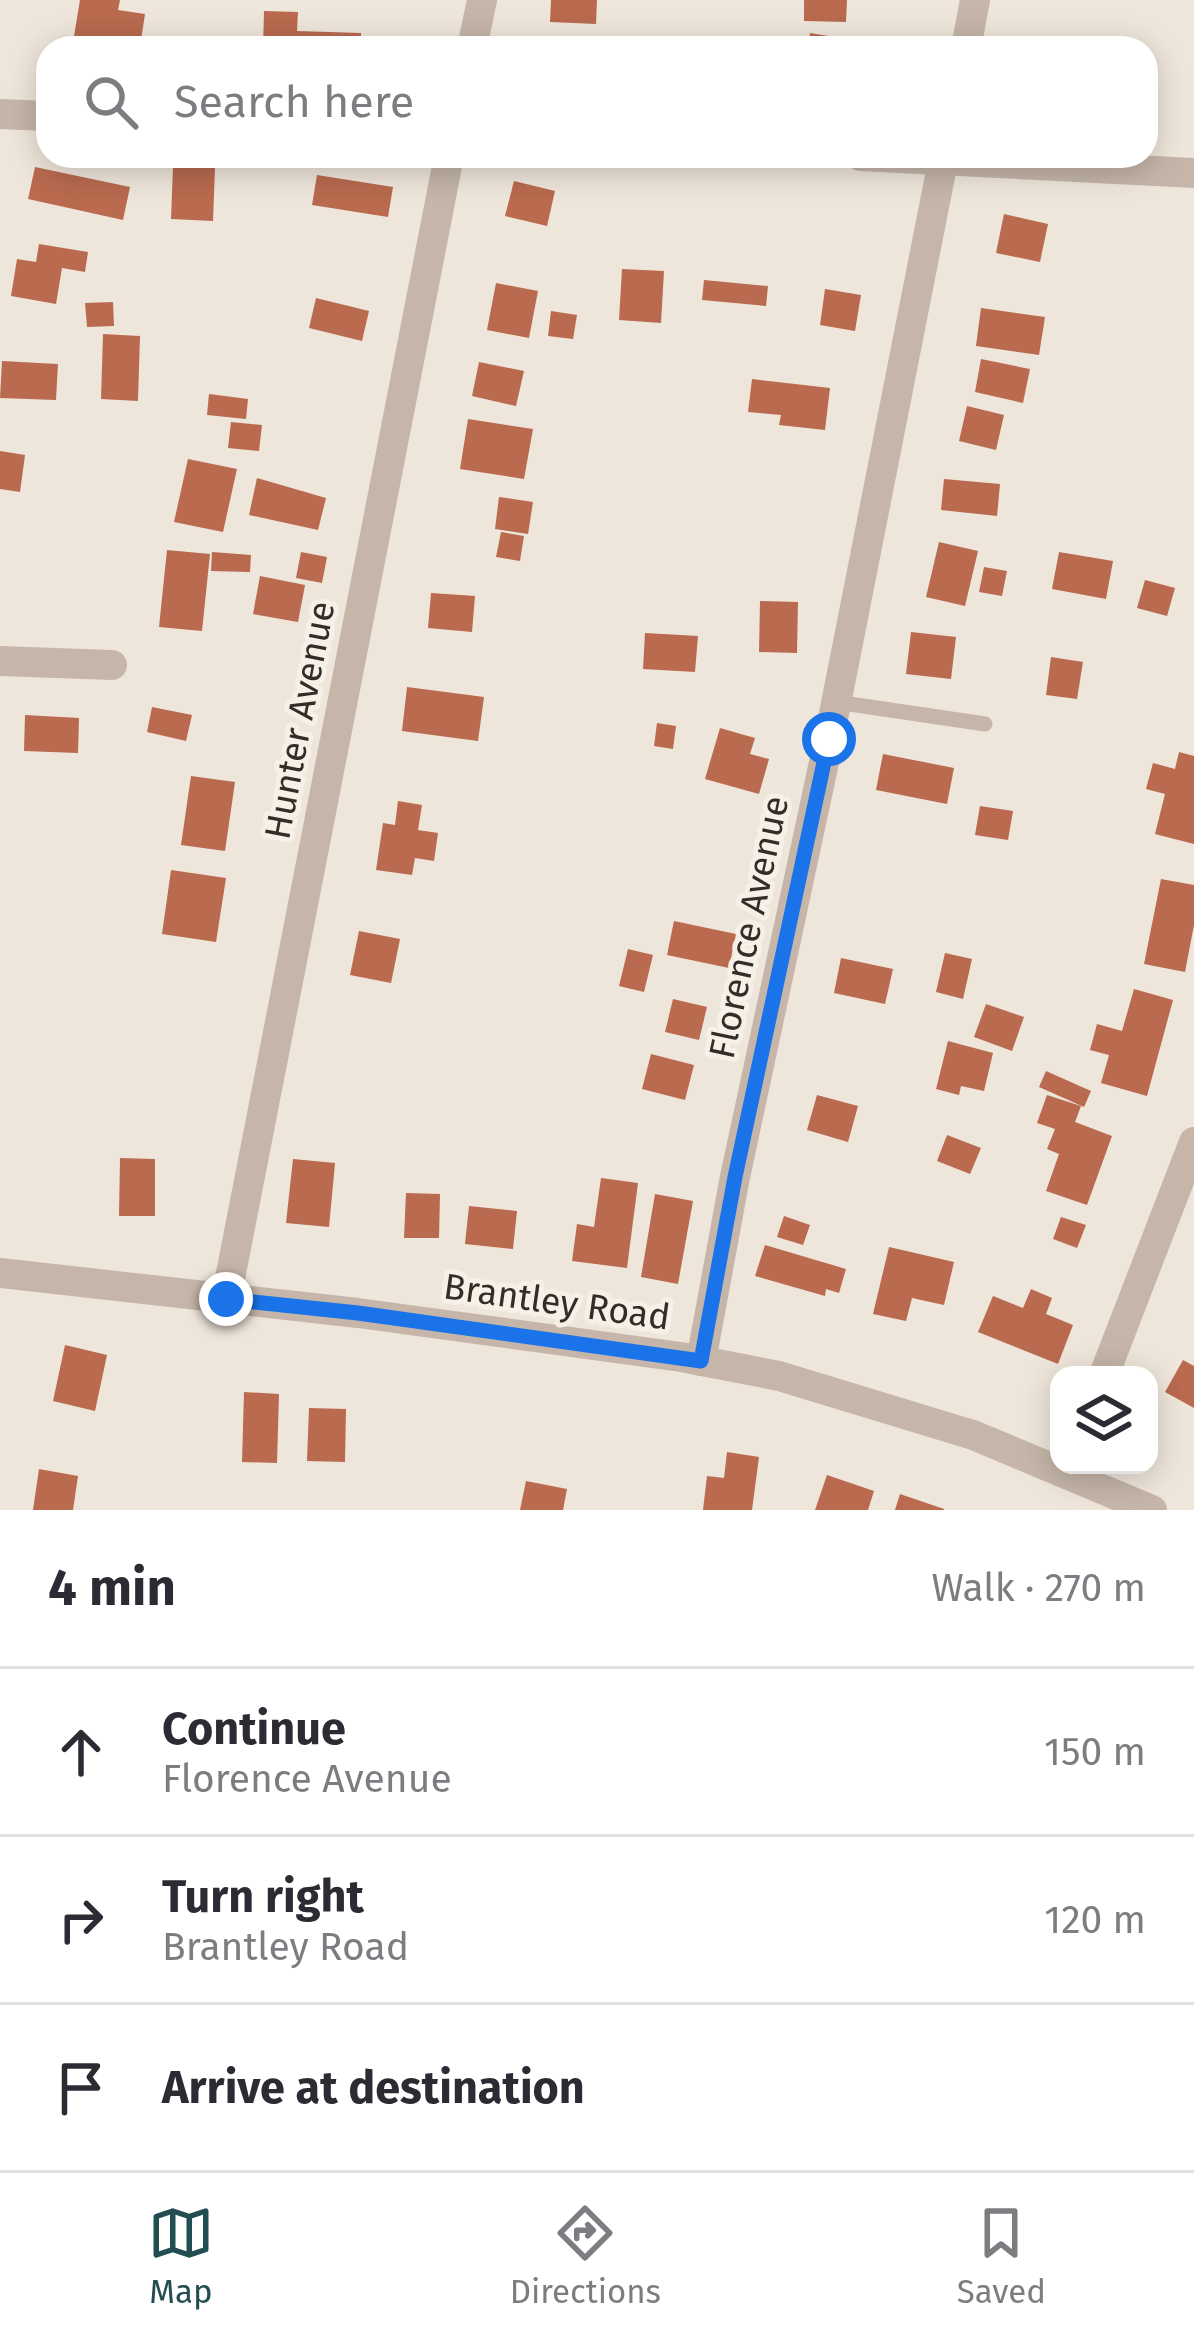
<!DOCTYPE html>
<html lang="en">
<head>
<meta charset="utf-8">
<style>
  :root { --surface:#fff; --page:#f7f7f7; --text:#2b2b33; --muted:#7c7c81; --line:#e1e1e2; --accent:#224d51 }
  body { margin:0; font-family:"Fira Sans",sans-serif; background:var(--page); color:var(--text) }
  .controls { position:absolute; right:36px; bottom:36px; display:grid; overflow:hidden; border-radius:24px; box-shadow:0 6px 30px #0003 }
  .controls button { width:108px; height:108px; display:grid; place-items:center; padding:0; border:0; border-bottom:3px solid var(--line); background:var(--surface); color:var(--text); font:60px sans-serif }
  .stop { position:absolute; width:36px; height:36px; margin:-27px; border:9px solid #1a73e8; border-radius:50%; background:#fff }
  .stop.end { background:#1a73e8; border-color:#fff; box-shadow:0 3px 12px #0008 }
  .list { margin:0; padding:0; list-style:none }
  h2 { display:flex; justify-content:space-between; align-items:center; height:156px; margin:0; padding:0 48px; font-size:51px }
  h2 small { font-size:39px; font-weight:400; color:var(--muted) }
  .list li { display:grid; grid-template-columns:78px 1fr auto; gap:36px; align-items:center; box-sizing:border-box; height:168px; padding:0 48px; border-top:3px solid var(--line) }
  .list b { display:block; font-size:45px; white-space:nowrap }
  .list p { margin:0; font-size:39px; white-space:nowrap; color:var(--muted) }
  .list em { font-size:39px; font-style:normal; color:var(--muted) }
  .icon { flex:none; width:66px; height:66px; fill:none; stroke:currentColor; stroke-width:2; stroke-linecap:round; stroke-linejoin:round }
  .map { position:relative; flex:none; width:1194px; height:1510px; overflow:hidden }
  .search { position:absolute; background:var(--surface); box-shadow:0 6px 30px #0003; left:36px; right:36px; top:36px; height:132px; display:flex; align-items:center; gap:30px; box-sizing:border-box; padding:0 42px; border-radius:36px; color:var(--muted); font-size:45px }
  .sheet { height:660px; background:var(--surface) }
  nav { display:flex; justify-content:space-around; align-items:center; box-sizing:border-box; height:168px; border-top:3px solid var(--line); background:var(--surface); font-size:33px; color:var(--muted) }
  nav a { display:grid; justify-items:center; gap:6px }
  nav .on { color:var(--accent) }
  .map>svg:first-child { display:block }
</style>
</head>
<body>
<div class="map">
<svg width="1194" height="1510" viewBox="0 0 1194 1510">
  <rect width="100%" height="100%" fill="#efe6db"/>
  <g fill="#b96a4f">
    <polygon points="80,0 120,0 118,10 145,14 140,47 110,42 109,48 72,48"/>
    <polygon points="551,0 597,0 596,24 550,22"/>
    <polygon points="804,0 847,0 846,22 804,21"/>
    <polygon points="264,11 298,12 297,31 361,33 361,48 263,48"/>
    <polygon points="810,33 841,38 840,48 808,48"/>
    <polygon points="35,167 130,187 123,220 28,199"/>
    <polygon points="173,167 215,168 213,221 171,219"/>
    <polygon points="317,175 393,187 388,217 312,205"/>
    <polygon points="514,181 555,191 547,226 505,216"/>
    <polygon points="1004,214 1048,224 1040,262 996,253"/>
    <polygon points="39,244 88,252 85,272 62,268 56,304 11,296 17,259 36,262"/>
    <polygon points="622,269 664,271 661,323 619,320"/>
    <polygon points="704,280 768,286 766,306 702,300"/>
    <polygon points="496,283 538,291 529,338 487,330"/>
    <polygon points="825,289 861,295 855,331 820,325"/>
    <polygon points="316,298 369,311 362,341 309,328"/>
    <polygon points="113,302 114,326 87,327 85,303"/>
    <polygon points="981,308 1045,317 1039,355 976,346"/>
    <polygon points="551,311 577,315 573,339 548,336"/>
    <polygon points="103,334 140,336 138,401 101,399"/>
    <polygon points="981,359 1030,369 1023,403 975,392"/>
    <polygon points="2,361 58,364 56,400 0,398"/>
    <polygon points="479,362 524,371 516,406 472,396"/>
    <polygon points="752,379 830,388 825,430 779,425 781,415 748,412"/>
    <polygon points="209,394 248,399 246,419 207,415"/>
    <polygon points="967,406 1004,415 996,450 959,441"/>
    <polygon points="468,419 533,429 524,479 460,469"/>
    <polygon points="231,422 262,425 259,451 228,448"/>
    <polygon points="0,451 25,455 20,492 0,489"/>
    <polygon points="188,459 237,469 223,532 174,522"/>
    <polygon points="257,478 326,498 318,530 249,515"/>
    <polygon points="944,479 1000,484 997,516 941,510"/>
    <polygon points="499,497 533,502 528,534 495,529"/>
    <polygon points="501,532 524,536 520,561 496,557"/>
    <polygon points="939,542 978,551 965,606 926,597"/>
    <polygon points="167,550 210,554 202,631 159,627"/>
    <polygon points="212,552 251,555 250,572 211,571"/>
    <polygon points="301,552 327,557 322,583 296,578"/>
    <polygon points="1059,552 1113,561 1106,599 1052,589"/>
    <polygon points="984,567 1007,571 1002,596 979,592"/>
    <polygon points="260,576 305,585 298,622 253,614"/>
    <polygon points="1145,580 1175,588 1167,616 1137,608"/>
    <polygon points="431,593 475,596 472,632 428,628"/>
    <polygon points="760,601 798,602 797,653 759,652"/>
    <polygon points="911,632 956,637 951,679 906,674"/>
    <polygon points="645,633 698,636 695,672 643,669"/>
    <polygon points="1051,657 1083,662 1077,699 1046,695"/>
    <polygon points="407,687 484,697 478,741 402,731"/>
    <polygon points="152,707 192,715 186,741 147,732"/>
    <polygon points="25,715 79,718 78,753 24,751"/>
    <polygon points="657,723 676,726 673,749 654,746"/>
    <polygon points="720,728 755,738 750,754 769,759 759,794 705,779"/>
    <polygon points="1179,752 1194,756 1194,844 1155,834 1165,794 1146,789 1153,763 1175,769"/>
    <polygon points="883,754 954,768 947,804 876,790"/>
    <polygon points="191,776 235,782 225,851 181,845"/>
    <polygon points="398,801 422,805 418,830 438,833 434,861 415,858 412,875 376,870 383,823 395,825"/>
    <polygon points="980,806 1013,811 1008,840 975,835"/>
    <polygon points="171,870 226,878 216,942 162,934"/>
    <polygon points="1161,879 1194,885 1194,925 1185,972 1144,964"/>
    <polygon points="674,921 736,934 729,968 667,955"/>
    <polygon points="359,931 400,939 391,983 350,975"/>
    <polygon points="628,949 653,955 644,992 619,986"/>
    <polygon points="945,953 972,959 963,999 936,992"/>
    <polygon points="841,958 893,969 885,1004 834,993"/>
    <polygon points="1134,989 1173,1000 1147,1096 1101,1083 1109,1055 1090,1050 1097,1024 1122,1031"/>
    <polygon points="673,999 707,1007 699,1040 665,1032"/>
    <polygon points="986,1004 1024,1017 1012,1051 974,1037"/>
    <polygon points="948,1041 993,1053 984,1091 961,1086 959,1095 936,1089"/>
    <polygon points="651,1054 694,1065 685,1100 642,1089"/>
    <polygon points="1046,1071 1091,1091 1084,1107 1039,1087"/>
    <polygon points="817,1095 858,1106 848,1142 807,1130"/>
    <polygon points="1047,1095 1081,1106 1075,1122 1112,1136 1087,1205 1046,1191 1059,1154 1047,1149 1055,1129 1037,1123"/>
    <polygon points="947,1135 981,1148 970,1174 937,1161"/>
    <polygon points="120,1158 155,1159 155,1216 119,1216"/>
    <polygon points="293,1159 335,1163 329,1227 286,1223"/>
    <polygon points="601,1178 638,1183 627,1268 572,1261 577,1224 594,1227"/>
    <polygon points="406,1193 440,1194 439,1238 404,1238"/>
    <polygon points="655,1194 693,1201 678,1284 641,1277"/>
    <polygon points="469,1206 517,1211 513,1249 465,1244"/>
    <polygon points="784,1216 810,1225 803,1245 777,1237"/>
    <polygon points="1061,1217 1086,1225 1077,1248 1053,1239"/>
    <polygon points="765,1245 846,1269 839,1293 826,1289 825,1296 755,1276"/>
    <polygon points="889,1247 954,1262 944,1305 912,1298 906,1321 873,1314"/>
    <polygon points="1031,1289 1052,1298 1046,1314 1073,1325 1058,1364 978,1332 993,1296 1023,1308"/>
    <polygon points="65,1345 107,1355 95,1411 53,1401"/>
    <polygon points="1183,1360 1194,1366 1194,1408 1165,1392"/>
    <polygon points="244,1392 279,1394 277,1463 242,1462"/>
    <polygon points="309,1408 346,1409 345,1462 307,1461"/>
    <polygon points="727,1452 759,1457 752,1510 703,1510 707,1476 724,1478"/>
    <polygon points="39,1469 78,1476 73,1510 33,1510"/>
    <polygon points="827,1475 874,1491 868,1510 815,1510"/>
    <polygon points="526,1481 567,1489 563,1510 520,1510"/>
    <polygon points="900,1494 944,1509 944,1510 895,1510"/>
  </g>
  <g fill="none" stroke-linecap="round" stroke-linejoin="round">
    <polyline stroke="#c6b6a9" stroke-width="15" points="836,702 985,724"/>
    <g stroke="#c6b6a9" stroke-width="30">
      <polyline points="472,48 482,0"/>
      <polyline points="966,48 975,0"/>
      <polyline points="0,114 48,116"/>
      <polyline points="860,156 1194,173"/>
      <polyline points="0,661 112,665"/>
      <polyline points="226,1299 449,156"/>
      <polyline points="701,1361 735,1177 829,739 944,156"/>
      <polyline points="1104,1375 1194,1142"/>
    </g>
    <polyline stroke="#c6b6a9" stroke-width="30" points="0,1273 358,1313 681,1357 779,1376 973,1435 1152,1510"/>
  </g>
  <g fill="none" stroke-linecap="round" stroke-linejoin="round">
    <polyline stroke="#1a73e8" stroke-width="15" points="226,1299 358,1313 701,1361 735,1177 829,739"/>
  </g>
  <g text-anchor="middle" stroke-width="10" stroke-linejoin="round" paint-order="stroke">
    <g font-size="36" fill="#332c28" stroke="#f7f0e7">
      <text transform="translate(299 720) rotate(-79)" y="13">Hunter Avenue</text>
      <text transform="translate(748 927) rotate(-78)" y="13">Florence Avenue</text>
      <text transform="translate(557 1301) rotate(8)" y="13">Brantley Road</text>
    </g>
  </g>
</svg>
<div class="controls">
<button><svg class="icon" aria-label="layers" viewBox="0 0 24 24"><path d="M12 4l9 5-9 5-9-5zM3 14l9 5 9-5"/></svg></button>
</div>
<div class="stop" style="left:829px;top:739px"></div>
<div class="stop end" style="left:226px;top:1299px"></div>
<div class="search"><svg class="icon" aria-label="search" viewBox="0 0 24 24"><circle cx="10" cy="10" r="6"/><path d="M15 15l6 6"/></svg>Search here</div>
</div>
<section class="sheet">
<h2>4 min<small>Walk · 270 m</small></h2>
<ul class="list">
<li><svg class="icon" aria-label="ahead" viewBox="0 0 24 24"><path d="M12 20V5M6 11l6-6 6 6"/></svg><div><b>Continue</b><p>Florence Avenue</p></div><em>150 m</em></li>
<li><svg class="icon" aria-label="right" viewBox="0 0 24 24"><path d="M7 20v-9h11M14 6l5 5-5 5"/></svg><div><b>Turn right</b><p>Brantley Road</p></div><em>120 m</em></li>
<li><svg class="icon" aria-label="arrive" viewBox="0 0 24 24"><path d="M6 21V4h12l-3 4 3 4H6"/></svg><div><b>Arrive at destination</b></div></li>
</ul>
</section>
<nav>
<a class="on"><svg class="icon" aria-label="map" viewBox="0 0 24 24"><path d="M3 6l6-2 6 2 6-2v14l-6 2-6-2-6 2zM9 4v14M15 6v14"/></svg>Map</a>
<a><svg class="icon" aria-label="directions" viewBox="0 0 24 24"><path d="M12 3l9 9-9 9-9-9zM9 14v-3h6M13 9l2 2-2 2"/></svg>Directions</a>
<a><svg class="icon" aria-label="saved" viewBox="0 0 24 24"><path d="M7 4h10v16l-5-4-5 4z"/></svg>Saved</a>
</nav>
</body>
</html>
